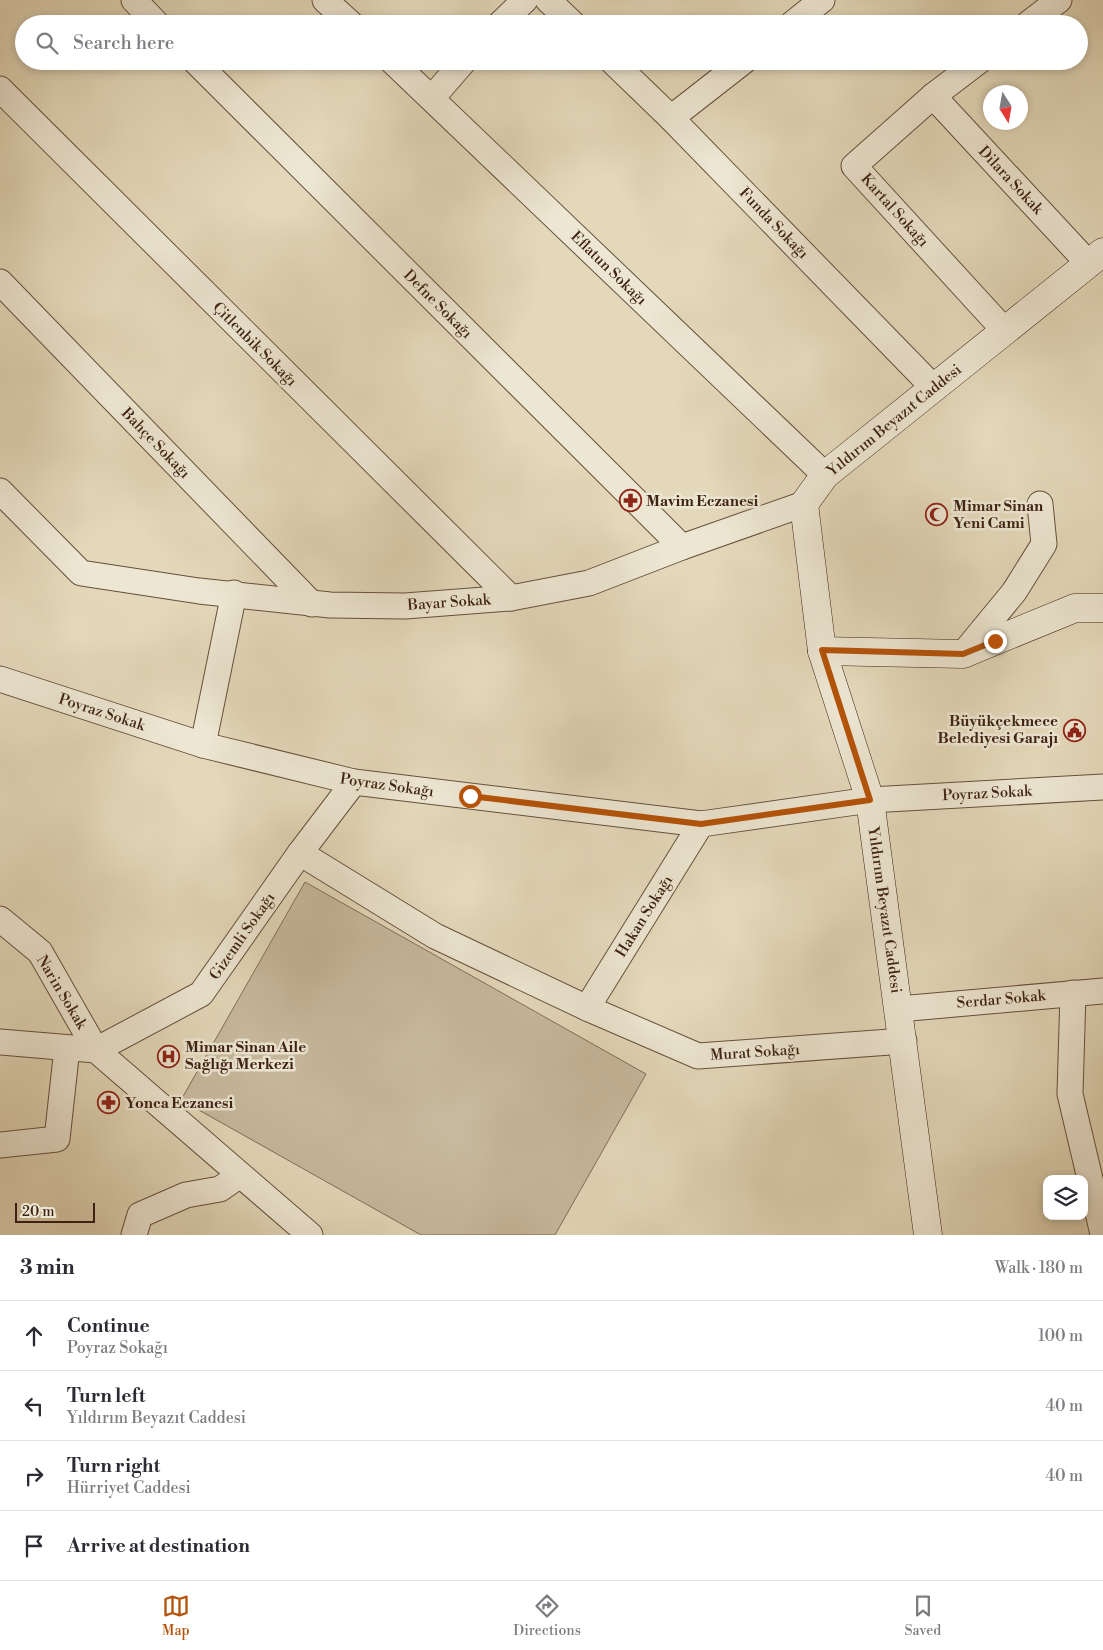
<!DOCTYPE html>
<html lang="en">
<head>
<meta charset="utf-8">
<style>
  :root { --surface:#fff; --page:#f2f2f3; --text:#2b2b33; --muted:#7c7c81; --line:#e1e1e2; --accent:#b45309 }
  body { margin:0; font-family:"Libre Bodoni",serif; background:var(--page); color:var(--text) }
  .controls { position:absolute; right:15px; bottom:15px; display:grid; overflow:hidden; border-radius:10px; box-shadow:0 2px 8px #0003 }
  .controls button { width:45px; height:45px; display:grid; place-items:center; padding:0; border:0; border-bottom:1px solid var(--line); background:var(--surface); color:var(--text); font:25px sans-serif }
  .compass { position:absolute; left:983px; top:85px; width:45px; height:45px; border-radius:50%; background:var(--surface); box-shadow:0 2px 8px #0003; rotate:169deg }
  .scale { position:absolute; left:15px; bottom:12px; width:80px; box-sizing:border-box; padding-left:5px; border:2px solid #3d2213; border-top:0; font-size:14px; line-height:18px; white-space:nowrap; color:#3d2213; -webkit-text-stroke:4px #ede6d2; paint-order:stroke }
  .stop { position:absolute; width:15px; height:15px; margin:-11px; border:4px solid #b45309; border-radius:50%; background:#fff }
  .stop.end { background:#b45309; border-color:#fff; box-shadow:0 1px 5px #0008 }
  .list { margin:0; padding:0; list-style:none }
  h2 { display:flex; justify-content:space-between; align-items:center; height:65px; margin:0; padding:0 20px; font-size:21px }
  h2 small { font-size:16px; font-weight:400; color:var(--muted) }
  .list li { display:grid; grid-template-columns:32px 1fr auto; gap:15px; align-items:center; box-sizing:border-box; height:70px; padding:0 20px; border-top:1px solid var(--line) }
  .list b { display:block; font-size:19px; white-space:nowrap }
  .list p { margin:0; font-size:16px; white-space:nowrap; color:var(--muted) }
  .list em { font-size:16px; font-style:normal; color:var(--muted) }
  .icon { flex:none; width:28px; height:28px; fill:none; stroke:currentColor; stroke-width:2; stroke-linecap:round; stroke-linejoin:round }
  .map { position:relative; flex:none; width:1103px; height:1235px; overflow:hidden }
  .search { position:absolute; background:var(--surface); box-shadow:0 2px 8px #0003; left:15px; right:15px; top:15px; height:55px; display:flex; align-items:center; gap:12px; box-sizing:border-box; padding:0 18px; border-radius:28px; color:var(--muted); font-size:19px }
  .sheet { height:345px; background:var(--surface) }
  nav { display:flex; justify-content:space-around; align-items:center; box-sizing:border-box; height:70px; border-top:1px solid var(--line); background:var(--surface); font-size:14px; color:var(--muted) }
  nav a { display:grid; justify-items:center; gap:2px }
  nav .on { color:var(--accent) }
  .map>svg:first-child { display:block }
</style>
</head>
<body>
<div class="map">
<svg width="1103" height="1235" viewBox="0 0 1103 1235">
  <rect width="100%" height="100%" fill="#e3d8b9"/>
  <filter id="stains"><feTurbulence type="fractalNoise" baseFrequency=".004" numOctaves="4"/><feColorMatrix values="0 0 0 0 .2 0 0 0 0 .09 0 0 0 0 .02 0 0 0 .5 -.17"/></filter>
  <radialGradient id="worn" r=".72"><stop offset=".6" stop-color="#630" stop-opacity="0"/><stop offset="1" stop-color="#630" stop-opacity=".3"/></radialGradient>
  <polygon fill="#c7b99d" stroke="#826e58" points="305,882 646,1074 555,1235 421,1235 181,1100"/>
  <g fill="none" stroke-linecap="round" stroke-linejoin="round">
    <defs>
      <g id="street">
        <polyline points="134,0 157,24"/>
        <polyline points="325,0 351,24"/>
        <polyline points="548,0 573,24"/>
        <polyline points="500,24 525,0"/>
        <polyline points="792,24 822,0"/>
        <polyline points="1028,24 1059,0"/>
        <polyline points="195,61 682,547"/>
        <polyline points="392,61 825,475"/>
        <polyline points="612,61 671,118 934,388"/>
        <polyline points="979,61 933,96 854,166 1005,331"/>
        <polyline points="0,89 511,598"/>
        <polyline points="933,96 1089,264"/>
        <polyline points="432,98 464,61"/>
        <polyline points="671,118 744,61"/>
        <polyline points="0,282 312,604"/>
        <polyline points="0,491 81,573 199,591 330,605 405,606 511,598 589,583 682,547 804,504"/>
        <polyline points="963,654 1014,592 1044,544 1040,504"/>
        <polyline points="0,679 203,745 354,782 701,824 870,800 1103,787"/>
        <polyline points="203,745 234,593"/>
        <polyline points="300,853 435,936 587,1008 698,1056 904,1041"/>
        <polyline points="0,919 40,952 96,1050"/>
        <polyline points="1073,993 1070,1094 1103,1234"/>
        <polyline points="587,1008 701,824"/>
        <polyline points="899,1009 1103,991"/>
        <polyline points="0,1042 96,1050 310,1235"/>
        <polyline points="96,1050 201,994 300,853 354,782"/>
        <polyline points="0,1145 57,1139 67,1048"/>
        <polyline points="134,1235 140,1215 186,1195 220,1189 240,1175"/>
      </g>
      <g id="secondary">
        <polyline points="822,651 963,654 1075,608 1103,608"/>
        <polyline points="928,1235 870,800 822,651 804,504 825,475 1103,252"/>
      </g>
    </defs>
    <use href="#street" stroke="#66503c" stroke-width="27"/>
    <use href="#secondary" stroke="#3d2213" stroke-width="29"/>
    <use href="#street" stroke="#ede6d2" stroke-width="25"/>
    <use href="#secondary" stroke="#ede6d2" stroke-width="28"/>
  </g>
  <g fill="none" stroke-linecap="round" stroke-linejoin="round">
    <polyline stroke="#b45309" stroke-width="6" points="470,796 701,824 870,800 822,650 963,654 995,641"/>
  </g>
  <defs>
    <symbol id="pharmacy-ring" viewBox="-11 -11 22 22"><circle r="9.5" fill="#ede6d2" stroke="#8f2418" stroke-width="1.5"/><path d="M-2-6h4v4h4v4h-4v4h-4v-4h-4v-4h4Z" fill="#8f2418"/></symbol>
    <symbol id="mosque-ring" viewBox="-11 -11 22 22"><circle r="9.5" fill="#ede6d2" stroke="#8f2418" stroke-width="1.5"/><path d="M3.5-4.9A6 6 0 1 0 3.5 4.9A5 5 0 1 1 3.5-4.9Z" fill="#8f2418"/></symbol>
    <symbol id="civic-ring" viewBox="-11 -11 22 22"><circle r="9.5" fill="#ede6d2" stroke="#8f2418" stroke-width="1.5"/><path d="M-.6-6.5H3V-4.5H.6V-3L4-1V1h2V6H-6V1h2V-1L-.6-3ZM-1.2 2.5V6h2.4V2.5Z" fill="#8f2418"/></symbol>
    <symbol id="hospital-ring" viewBox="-11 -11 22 22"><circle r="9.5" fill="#ede6d2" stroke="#8f2418" stroke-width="1.5"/><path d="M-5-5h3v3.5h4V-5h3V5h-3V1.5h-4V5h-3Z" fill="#8f2418"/></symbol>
  </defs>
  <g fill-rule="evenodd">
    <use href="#pharmacy-ring" x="618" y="488" width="25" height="25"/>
    <use href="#mosque-ring" x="924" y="502" width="25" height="25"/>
    <use href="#civic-ring" x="1062" y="718" width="25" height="25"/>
    <use href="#hospital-ring" x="156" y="1044" width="25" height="25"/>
    <use href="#pharmacy-ring" x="96" y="1090" width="25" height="25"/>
  </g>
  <g text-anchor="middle" stroke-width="5" stroke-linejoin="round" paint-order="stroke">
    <g font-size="15" fill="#3d2213" stroke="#ede6d2">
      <text transform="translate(1011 180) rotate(47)" y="5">Dilara Sokak</text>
      <text transform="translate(895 210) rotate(48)" y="5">Kartal Sokağı</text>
      <text transform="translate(774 223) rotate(46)" y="5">Funda Sokağı</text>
      <text transform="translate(609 268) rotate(44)" y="5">Eflatun Sokağı</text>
      <text transform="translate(438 304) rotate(45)" y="5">Defne Sokağı</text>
      <text transform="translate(255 344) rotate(45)" y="5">Çitlenbik Sokağı</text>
      <text transform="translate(894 420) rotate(-39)" y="5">Yıldırım Beyazıt Caddesi</text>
      <text transform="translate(156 443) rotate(46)" y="5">Bahçe Sokağı</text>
      <text transform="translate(449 602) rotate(-4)" y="5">Bayar Sokak</text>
      <text transform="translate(102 712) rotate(18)" y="5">Poyraz Sokak</text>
      <text transform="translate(387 785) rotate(8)" y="5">Poyraz Sokağı</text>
      <text transform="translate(987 793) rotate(-3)" y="5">Poyraz Sokak</text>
      <text transform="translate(885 910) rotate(82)" y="5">Yıldırım Beyazıt Caddesi</text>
      <text transform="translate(644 916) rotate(-58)" y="5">Hakan Sokağı</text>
      <text transform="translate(242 936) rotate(-55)" y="5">Gizemli Sokağı</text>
      <text transform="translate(62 992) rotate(59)" y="5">Narin Sokak</text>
      <text transform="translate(1001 999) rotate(-5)" y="5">Serdar Sokak</text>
      <text transform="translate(755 1052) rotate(-4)" y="5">Murat Sokağı</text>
    </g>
    <g font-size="15" font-weight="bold" fill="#3d2213" stroke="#ede6d2" text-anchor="start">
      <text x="646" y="506">Mavim Eczanesi</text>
      <text x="953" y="511">Mimar Sinan<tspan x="953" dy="17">Yeni Cami</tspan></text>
      <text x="1058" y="726" text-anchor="end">Büyükçekmece<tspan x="1058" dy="17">Belediyesi Garajı</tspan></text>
      <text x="185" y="1052">Mimar Sinan Aile<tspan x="185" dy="17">Sağlığı Merkezi</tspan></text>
      <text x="125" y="1108">Yonca Eczanesi</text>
    </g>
  </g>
  <rect width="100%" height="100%" filter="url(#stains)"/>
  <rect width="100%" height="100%" fill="url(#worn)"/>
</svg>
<div class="controls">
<button><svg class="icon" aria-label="layers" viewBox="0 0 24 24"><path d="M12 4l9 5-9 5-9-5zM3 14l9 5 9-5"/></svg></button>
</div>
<svg class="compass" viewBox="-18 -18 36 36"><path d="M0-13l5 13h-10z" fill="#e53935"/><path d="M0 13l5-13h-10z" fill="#7c7c81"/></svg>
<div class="scale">20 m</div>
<div class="stop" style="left:470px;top:796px"></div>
<div class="stop end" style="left:995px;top:641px"></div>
<div class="search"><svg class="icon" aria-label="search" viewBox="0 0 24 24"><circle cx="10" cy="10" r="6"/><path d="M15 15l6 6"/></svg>Search here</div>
</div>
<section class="sheet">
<h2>3 min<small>Walk · 180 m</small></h2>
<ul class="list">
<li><svg class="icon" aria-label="ahead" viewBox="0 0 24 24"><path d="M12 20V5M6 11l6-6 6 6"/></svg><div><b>Continue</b><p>Poyraz Sokağı</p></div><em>100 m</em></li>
<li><svg class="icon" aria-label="left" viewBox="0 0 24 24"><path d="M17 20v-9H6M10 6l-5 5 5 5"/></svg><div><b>Turn left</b><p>Yıldırım Beyazıt Caddesi</p></div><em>40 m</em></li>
<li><svg class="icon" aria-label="right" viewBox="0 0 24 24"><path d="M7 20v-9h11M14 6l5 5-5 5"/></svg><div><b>Turn right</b><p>Hürriyet Caddesi</p></div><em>40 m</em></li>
<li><svg class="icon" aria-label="arrive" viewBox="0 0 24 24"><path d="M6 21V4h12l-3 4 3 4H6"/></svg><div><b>Arrive at destination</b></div></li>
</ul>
</section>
<nav>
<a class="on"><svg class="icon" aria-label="map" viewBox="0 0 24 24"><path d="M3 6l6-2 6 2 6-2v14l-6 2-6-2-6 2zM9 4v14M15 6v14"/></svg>Map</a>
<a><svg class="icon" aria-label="directions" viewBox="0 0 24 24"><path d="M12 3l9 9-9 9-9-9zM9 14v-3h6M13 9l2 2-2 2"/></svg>Directions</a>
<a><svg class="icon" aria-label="saved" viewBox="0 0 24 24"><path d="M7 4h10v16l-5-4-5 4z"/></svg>Saved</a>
</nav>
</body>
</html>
